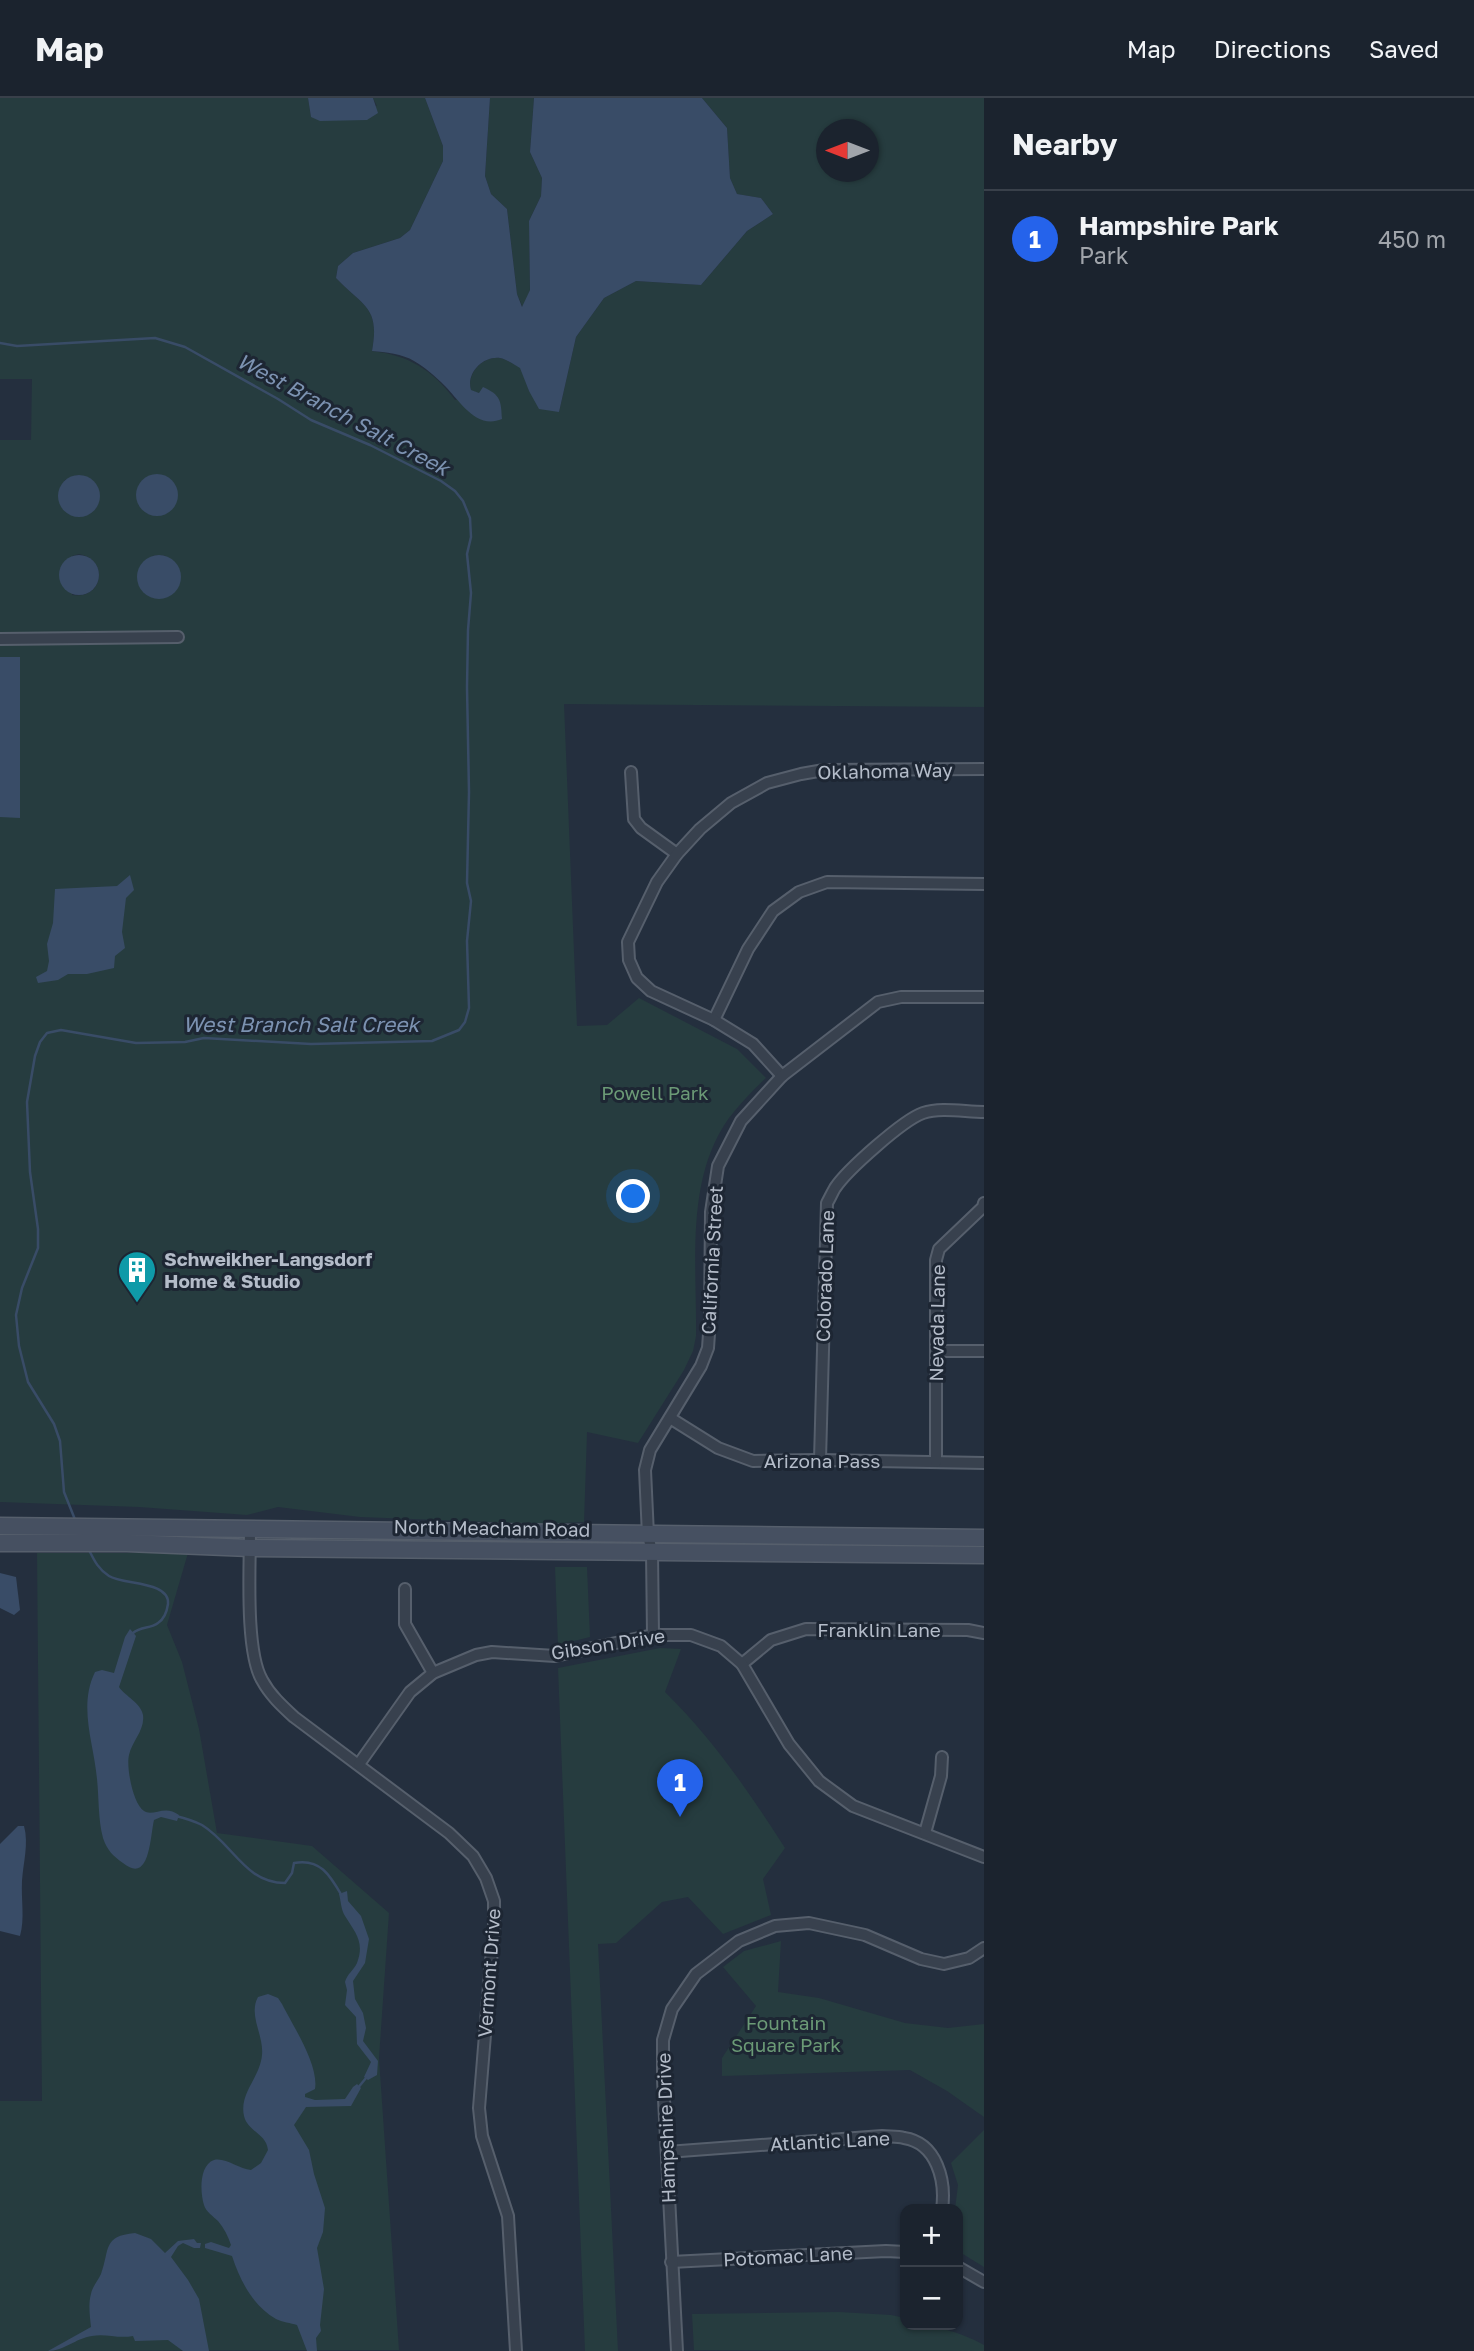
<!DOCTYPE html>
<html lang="en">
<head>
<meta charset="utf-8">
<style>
  :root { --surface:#1b232e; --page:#282f3a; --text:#f1f3f6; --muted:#a0a4aa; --line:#39404a; --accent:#2563eb }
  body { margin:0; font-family:"Golos Text",sans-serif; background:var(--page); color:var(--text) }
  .controls { position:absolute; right:21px; bottom:21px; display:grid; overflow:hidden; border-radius:14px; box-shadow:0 2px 5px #0004 }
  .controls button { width:63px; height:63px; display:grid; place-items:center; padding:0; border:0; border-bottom:2px solid var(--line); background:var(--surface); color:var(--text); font:35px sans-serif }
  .compass { position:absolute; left:816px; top:21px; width:63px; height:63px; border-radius:50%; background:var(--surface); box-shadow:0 2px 5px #0004; rotate:270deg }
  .you { position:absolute; left:634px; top:1099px; width:24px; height:24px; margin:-18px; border:5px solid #fff; border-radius:50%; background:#1a73e8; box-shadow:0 0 0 10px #1a73e833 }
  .badge { display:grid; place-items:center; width:46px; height:46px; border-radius:50%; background:var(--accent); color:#fff; font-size:23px; font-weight:700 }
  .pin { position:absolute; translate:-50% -58px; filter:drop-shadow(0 2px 4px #0008) }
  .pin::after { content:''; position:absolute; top:37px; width:24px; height:21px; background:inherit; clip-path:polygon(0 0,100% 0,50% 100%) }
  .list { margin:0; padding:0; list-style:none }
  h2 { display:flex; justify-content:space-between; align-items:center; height:91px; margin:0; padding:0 28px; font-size:30px }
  h2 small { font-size:23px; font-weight:400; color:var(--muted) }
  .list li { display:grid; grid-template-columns:46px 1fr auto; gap:21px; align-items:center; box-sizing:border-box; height:98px; padding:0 28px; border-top:2px solid var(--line) }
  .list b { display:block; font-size:26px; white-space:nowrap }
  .list p { margin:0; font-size:23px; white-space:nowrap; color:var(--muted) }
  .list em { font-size:23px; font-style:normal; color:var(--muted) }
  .map { position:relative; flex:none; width:984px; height:2253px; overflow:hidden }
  header { display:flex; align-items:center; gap:42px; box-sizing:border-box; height:98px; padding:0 35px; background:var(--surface); border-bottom:2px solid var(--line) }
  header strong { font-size:33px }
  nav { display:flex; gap:38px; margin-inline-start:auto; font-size:24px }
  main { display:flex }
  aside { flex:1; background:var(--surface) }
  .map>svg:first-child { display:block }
</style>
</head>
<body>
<header>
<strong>Map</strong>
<nav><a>Map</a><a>Directions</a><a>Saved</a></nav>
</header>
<main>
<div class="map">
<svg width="984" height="2253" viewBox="0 0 984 2253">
  <rect width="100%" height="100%" fill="#242f3e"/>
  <g fill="#263c3f" fill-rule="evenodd">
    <path d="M 0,0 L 308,0 L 311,19 L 377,8 L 373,0 L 425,0 L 443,48 L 443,63 L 410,132 L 400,140 L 353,155 L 338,168 L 336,180 C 364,209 380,209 372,253 C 408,257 433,272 455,302 L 479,295 L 471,293 C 466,276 482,258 500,260 C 506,261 515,267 521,270 L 529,293 L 559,314 L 576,239 L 604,200 L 636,183 L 701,187 L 747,133 L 773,116 L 761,100 L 737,96 L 730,80 L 727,30 L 702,0 L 984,0 L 984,609 L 564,606 L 577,928 L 607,927 L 639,900 L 737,951 L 766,980 C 753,992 740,1006 729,1020 C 685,1081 697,1167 696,1238 L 693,1253 L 684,1272 L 638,1345 L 587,1334 L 584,1424 L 539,1426 L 360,1419 L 278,1409 L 247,1417 L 139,1409 L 0,1404 L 0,719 L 20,719 L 20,560 L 0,559 L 0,342 L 31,342 L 32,281 L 0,281 ZM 827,32 L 869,32 L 869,74 L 827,74 ZM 157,376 L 169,380 L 150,417 L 139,408 L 137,394 ZM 77,377 C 96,378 105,395 95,412 L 61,388 L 65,382 ZM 79,456 C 109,461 104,502 72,497 L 72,458 ZM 159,457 L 166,458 L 173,495 L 166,499 L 152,500 L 152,458 Z"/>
    <polygon points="490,0 534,0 530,54 542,80 541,98 529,123 530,192 523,210 517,196 507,111 491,96 485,78"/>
    <polygon points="37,1455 188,1455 167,1527 182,1564 199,1631 217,1735 312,1748 389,1815 379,1960 399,2252 0,2253 0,2003 42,2003"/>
    <polygon points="555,1469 587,1469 590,1539 558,1547"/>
    <path d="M 660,1550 L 681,1551 L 665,1594 C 713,1641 749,1694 785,1750 L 763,1781 L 771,1817 L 723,1836 L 688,1799 L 662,1804 L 616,1845 L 598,1846 L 618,2253 L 585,2253 L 558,1570 Z"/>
    <polygon points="781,1843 778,1894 819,1900 905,1925 948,1930 984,1926 984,2019 947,1993 910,1972 722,1978 722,1960 756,1908 723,1869 744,1853"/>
    <polygon points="984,2032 984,2169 958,2153 958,2111 955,2111 958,2087 951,2065"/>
    <path d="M 839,2214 L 891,2217 L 905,2220 L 905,2227 C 935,2227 958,2233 984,2247 L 984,2253 L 694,2252 L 692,2216 Z"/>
  </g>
  <g fill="#394c67">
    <polygon points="308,0 373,0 378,15 367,22 320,23 311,19"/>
    <path d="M 425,0 L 490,0 L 485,78 L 491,96 L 507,111 L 517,196 L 522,209 L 530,192 L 529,123 L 541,98 L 542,80 L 530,54 L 534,0 L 702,0 L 727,30 L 730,80 L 737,96 L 761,100 L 773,116 L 747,133 L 701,187 L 636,183 L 604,200 L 576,239 L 559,314 L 539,311 L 529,293 L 520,270 C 515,267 506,261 500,260 C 482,258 466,276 471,292 L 479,295 L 483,289 C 501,297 501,303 502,321 C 476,332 460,303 445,288 C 436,279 425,269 414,263 C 403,256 385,254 372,253 C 380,209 364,209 336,180 L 338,168 L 353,155 L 400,140 L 410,132 L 443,63 L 443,48 Z"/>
    <circle cx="157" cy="397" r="21"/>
    <circle cx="79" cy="398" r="21"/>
    <circle cx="79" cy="477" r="20"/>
    <circle cx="159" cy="479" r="22"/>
    <polygon points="0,559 20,559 20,720 0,719"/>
    <polygon points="130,777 134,792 126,800 122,834 125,850 115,858 114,870 87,876 68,876 58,882 38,885 36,879 47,873 49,863 47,846 53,825 55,791 117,788"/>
    <polygon points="0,1475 16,1479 20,1512 14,1517 0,1510"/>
    <path d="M 130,1531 L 136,1538 L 119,1589 C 125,1598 141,1605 143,1617 C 145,1632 132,1643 129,1657 C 126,1669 133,1706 144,1713 C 153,1719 165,1706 179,1717 L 177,1723 L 161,1719 L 154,1722 C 150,1739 150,1787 123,1765 C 113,1758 107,1752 103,1740 C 98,1721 99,1700 97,1681 C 94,1645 78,1609 95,1574 L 102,1572 L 114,1575 L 125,1539 Z"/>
    <path d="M 18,1728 L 24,1728 C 29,1746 23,1765 22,1783 C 21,1802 25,1821 20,1838 L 0,1833 L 0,1746 Z"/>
    <path d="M 347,1793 L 348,1803 L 361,1818 L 369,1841 L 365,1865 L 353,1883 L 355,1901 L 363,1915 L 366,1930 L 363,1943 L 378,1963 L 377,1977 L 368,1982 L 364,1979 L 371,1964 L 357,1946 L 356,1919 L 345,1907 L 347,1892 L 345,1884 C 347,1876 354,1872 357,1865 C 365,1844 355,1834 345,1818 C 341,1812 341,1803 339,1796 Z"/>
    <path d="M 268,1896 L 278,1900 L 282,1906 C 293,1928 319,1967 315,1991 L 305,1996 L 305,1999 L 315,2002 L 345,2001 L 353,1989 L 357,1986 L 361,1990 L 351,2008 L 306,2009 L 294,2027 L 309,2052 L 314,2076 L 325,2110 L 323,2134 L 317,2150 L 324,2191 L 320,2227 L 321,2233 L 316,2240 L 317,2253 L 307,2253 L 297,2227 C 291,2225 282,2224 276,2221 C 252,2207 240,2182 232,2158 L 205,2150 L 205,2146 L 211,2144 L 229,2150 L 231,2147 C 228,2138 224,2130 218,2123 C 213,2118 206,2114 204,2107 C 200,2095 199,2067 214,2062 C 225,2059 239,2071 251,2072 L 261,2065 L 268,2052 C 266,2035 248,2034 244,2018 C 239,1995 260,1980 262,1957 C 264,1937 248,1917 258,1899 Z"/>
    <path d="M 135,2135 L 151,2141 L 165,2155 L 178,2143 L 194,2141 L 197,2145 L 201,2145 L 200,2150 L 194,2150 L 183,2145 L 178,2148 L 171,2159 L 188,2182 L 199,2201 L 209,2253 L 183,2253 L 168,2242 L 135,2243 L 133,2238 C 118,2241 105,2235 92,2238 C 76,2240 64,2253 48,2253 L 91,2229 C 90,2219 88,2206 91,2196 C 92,2189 98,2183 101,2176 C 110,2152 102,2138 135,2135 Z"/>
  </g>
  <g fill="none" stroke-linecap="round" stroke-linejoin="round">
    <g stroke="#394c67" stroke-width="2.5">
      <polyline points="0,245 17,248 155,240 185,249 278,301 311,322 370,347 441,383 455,393 463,403 470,420 471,439 467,456 471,495 468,532 467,589 469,694 467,785 471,803 467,843 469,910 465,924 459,932 432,943 311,946 204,940 185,944 136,945 61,932 47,935 40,944 35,958 27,1004 30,1074 38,1131 38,1150 22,1190 16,1217 19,1248 28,1284 54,1326 60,1343 64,1394 76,1424"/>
      <path d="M 89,1452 C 94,1462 98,1471 109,1478 C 123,1487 170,1483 168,1506 C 167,1513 164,1521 158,1525 C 150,1531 141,1528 133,1535"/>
      <path d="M 176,1718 C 184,1720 194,1723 202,1727 C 233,1746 245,1785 285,1785 L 292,1775 L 294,1765 C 320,1760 330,1777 342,1798"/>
      <polyline points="357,1991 366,1980"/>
    </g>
    <defs>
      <g id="street">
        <polyline points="0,541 178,539"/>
        <polyline points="631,674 634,721 641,730 677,756"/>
        <polyline points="714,922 748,851 773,813 799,794 827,784 984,786"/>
        <polyline points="782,978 753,946 714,922 651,893 637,880 629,862 628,844 657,784 677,756 700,731 731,705 767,685 801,676 824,672 984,671"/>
        <polyline points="936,1253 984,1253"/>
        <polyline points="670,1320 718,1350 753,1363 820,1362 984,1365"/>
        <path d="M 820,1362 L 827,1105 C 830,1100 832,1095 835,1090 C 847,1072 903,1022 923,1015 C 941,1009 965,1014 984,1014"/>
        <polyline points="936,1364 936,1162 939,1151 983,1109 984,1105"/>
        <path d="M 250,1431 C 250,1468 245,1553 262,1582 C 270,1597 282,1608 294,1619 L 449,1735 L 473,1758 L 486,1780 L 494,1803 L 494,1827 L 479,2010 L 482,2038 L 508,2118 L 516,2253"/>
        <polyline points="405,1491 405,1526 433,1575"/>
        <polyline points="653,1537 652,1454 648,1437 645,1372 650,1352 701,1268 708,1250 710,1221 711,1114 718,1068 741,1023 782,978 878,904 901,899 984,899"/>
        <polyline points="742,1566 771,1542 806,1531 968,1532 984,1535"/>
        <polyline points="359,1666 410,1594 433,1575 476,1557 492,1554 555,1558 653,1537 691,1537 721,1548 742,1566 789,1646 819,1683 853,1708 984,1759"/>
        <polyline points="925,1735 941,1678 942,1659"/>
        <path d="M 667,2054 L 882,2038 C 889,2039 897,2038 904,2040 C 937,2045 946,2083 942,2111"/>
        <polyline points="671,2164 886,2153 905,2154"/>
        <polyline points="958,2169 984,2184"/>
        <polyline points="677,2253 663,1982 663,1942 672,1911 696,1876 739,1843 775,1828 809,1825 865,1837 921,1861 944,1866 969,1860 984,1850"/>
      </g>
      <g id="secondary">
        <polyline points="0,1428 984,1440"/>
        <polyline points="0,1445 127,1445 250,1450 984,1457"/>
      </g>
    </defs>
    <use href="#street" stroke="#565f6c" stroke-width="14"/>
    <use href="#secondary" stroke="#565f6c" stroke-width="19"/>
    <use href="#street" stroke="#38414e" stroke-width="10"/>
    <use href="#secondary" stroke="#465061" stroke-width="16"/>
  </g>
  <defs>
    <symbol id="building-pin" viewBox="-11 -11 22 30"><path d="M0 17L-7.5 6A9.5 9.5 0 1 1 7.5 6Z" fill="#0f9aa8" stroke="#1d2633"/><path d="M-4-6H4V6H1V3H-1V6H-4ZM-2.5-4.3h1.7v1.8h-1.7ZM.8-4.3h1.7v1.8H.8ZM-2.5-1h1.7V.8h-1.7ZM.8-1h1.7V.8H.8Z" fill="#fff"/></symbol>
  </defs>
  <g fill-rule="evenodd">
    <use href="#building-pin" x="115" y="1150" width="44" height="60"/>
  </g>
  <g text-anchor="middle" stroke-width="6" stroke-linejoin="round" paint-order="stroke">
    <g font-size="19" fill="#b4bcc9" stroke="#1d2633">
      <text transform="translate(885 673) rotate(-1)" y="7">Oklahoma Way</text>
      <text transform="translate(712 1162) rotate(-87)" y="7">California Street</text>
      <text transform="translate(825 1178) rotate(-88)" y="7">Colorado Lane</text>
      <text transform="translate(937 1225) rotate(-89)" y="7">Nevada Lane</text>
      <text x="822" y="1370">Arizona Pass</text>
      <text transform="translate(492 1430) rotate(1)" y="7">North Meacham Road</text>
      <text x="879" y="1539">Franklin Lane</text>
      <text transform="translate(608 1546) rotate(-9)" y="7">Gibson Drive</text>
      <text transform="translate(489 1875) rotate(-86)" y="7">Vermont Drive</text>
      <text transform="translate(666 2030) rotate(-92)" y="7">Hampshire Drive</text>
      <text transform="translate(830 2043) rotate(-3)" y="7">Atlantic Lane</text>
      <text transform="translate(788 2158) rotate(-3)" y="7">Potomac Lane</text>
    </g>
    <g font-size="19" fill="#6b9a76" stroke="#1d2633">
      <text x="655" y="1002">Powell Park</text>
      <text x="786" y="1932">Fountain<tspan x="786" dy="22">Square Park</tspan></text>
    </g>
    <g font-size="19" font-weight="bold" fill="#b4bcc9" stroke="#1d2633" text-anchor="start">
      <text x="164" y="1168">Schweikher-Langsdorf<tspan x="164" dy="22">Home &amp; Studio</tspan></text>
    </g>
    <g font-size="21" font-style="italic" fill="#7c92b1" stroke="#1d2633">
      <text transform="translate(343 317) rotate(28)" y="7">West Branch Salt Creek</text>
      <text x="301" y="934">West Branch Salt Creek</text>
    </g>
  </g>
</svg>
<div class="controls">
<button>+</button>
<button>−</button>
</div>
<svg class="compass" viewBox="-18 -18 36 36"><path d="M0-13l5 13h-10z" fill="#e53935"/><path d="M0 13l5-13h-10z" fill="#a0a4aa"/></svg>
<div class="you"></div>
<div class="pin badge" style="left:680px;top:1719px">1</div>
</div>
<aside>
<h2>Nearby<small></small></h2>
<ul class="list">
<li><span class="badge">1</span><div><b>Hampshire Park</b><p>Park</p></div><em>450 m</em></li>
</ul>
</aside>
</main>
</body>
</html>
